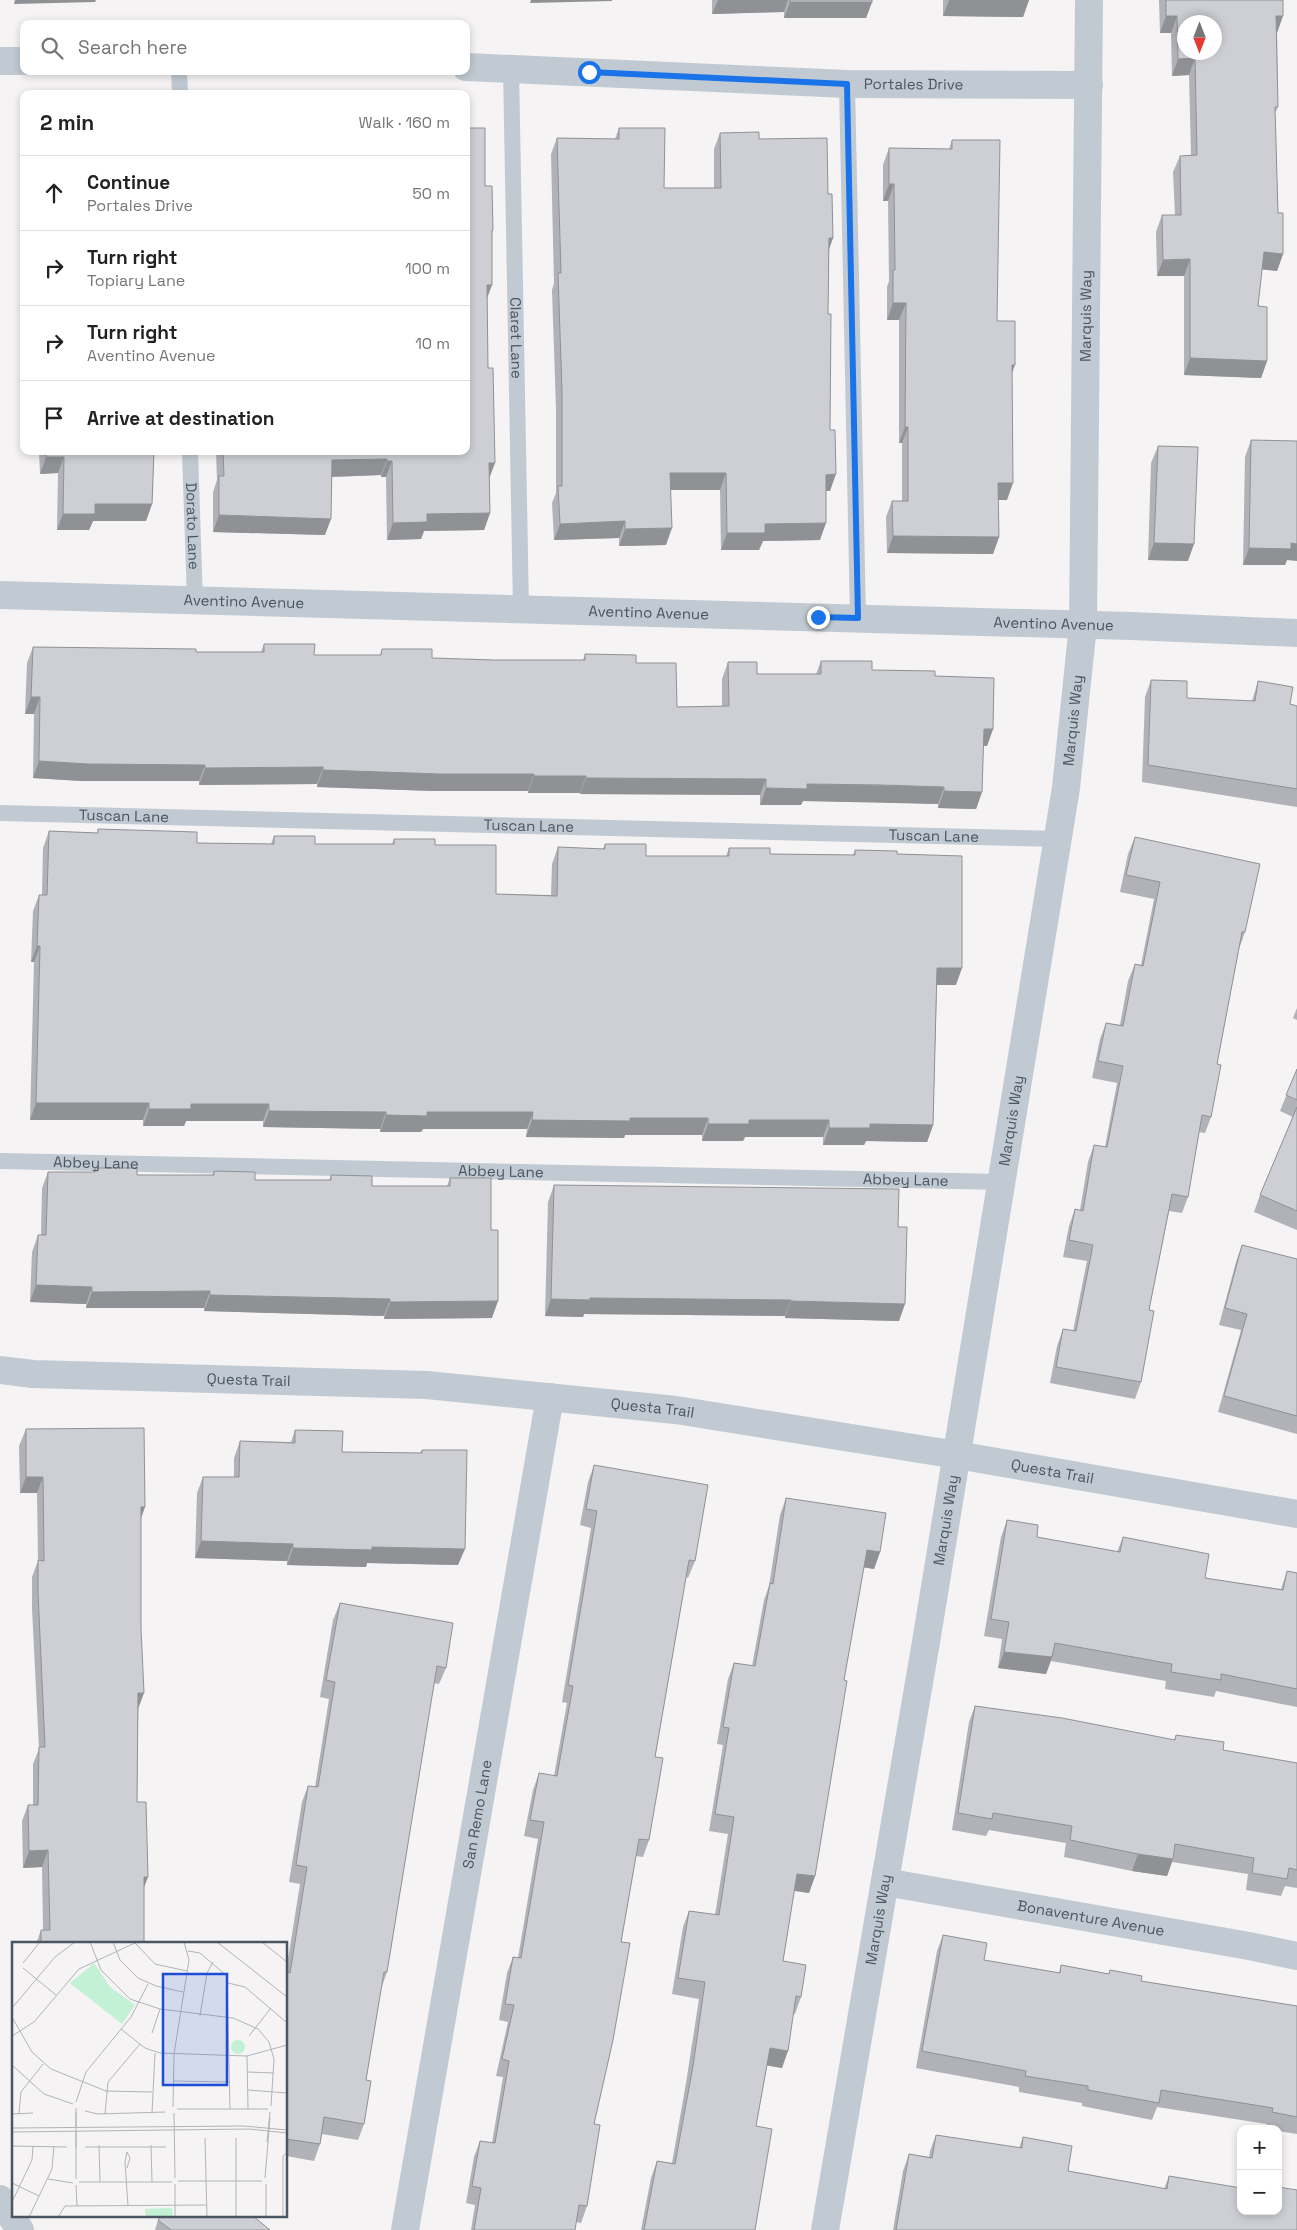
<!DOCTYPE html>
<html lang="en">
<head>
<meta charset="utf-8">
<style>
  :root { --surface:#fff; --page:#f6f6f6; --text:#222; --muted:#767676; --line:#e0e0e0 }
  body { margin:0; font-family:"Space Grotesk",sans-serif; background:var(--page); color:var(--text) }
  .controls { position:absolute; right:15px; bottom:15px; display:grid; overflow:hidden; border-radius:10px; box-shadow:0 2px 8px #0003 }
  .controls button { width:45px; height:45px; display:grid; place-items:center; padding:0; border:0; border-bottom:1px solid var(--line); background:var(--surface); color:var(--text); font:25px sans-serif }
  .compass { position:absolute; left:1177px; top:15px; width:45px; height:45px; border-radius:50%; background:var(--surface); box-shadow:0 2px 8px #0003; rotate:180deg }
  .stop { position:absolute; width:15px; height:15px; margin:-11px; border:4px solid #1a73e8; border-radius:50%; background:#fff }
  .stop.end { background:#1a73e8; border-color:#fff; box-shadow:0 1px 5px #0008 }
  .list { margin:0; padding:0; list-style:none }
  h2 { display:flex; justify-content:space-between; align-items:center; height:65px; margin:0; padding:0 20px; font-size:21px }
  h2 small { font-size:16px; font-weight:400; color:var(--muted) }
  .list li { display:grid; grid-template-columns:32px 1fr auto; gap:15px; align-items:center; box-sizing:border-box; height:75px; padding:0 20px; border-top:1px solid var(--line) }
  .list b { display:block; font-size:19px; white-space:nowrap }
  .list p { margin:0; font-size:16px; white-space:nowrap; color:var(--muted) }
  .list em { font-size:16px; font-style:normal; color:var(--muted) }
  .icon { flex:none; width:28px; height:28px; fill:none; stroke:currentColor; stroke-width:2; stroke-linecap:round; stroke-linejoin:round }
  .map { position:relative; flex:none; width:1297px; height:2230px; overflow:hidden }
  .search { position:absolute; background:var(--surface); box-shadow:0 2px 8px #0003; left:20px; top:20px; width:450px; height:55px; display:flex; align-items:center; gap:12px; box-sizing:border-box; padding:0 18px; border-radius:10px; color:var(--muted); font-size:19px }
  .panel { position:absolute; background:var(--surface); box-shadow:0 2px 8px #0003; left:20px; top:90px; width:450px; height:365px; border-radius:10px }
  .map>svg:first-child { display:block }
</style>
</head>
<body>
<div class="map">
<svg width="1297" height="2230" viewBox="0 0 1297 2230">
  <rect width="100%" height="100%" fill="#f5f3f3"/>
  <g fill="none" stroke-linecap="round" stroke-linejoin="round">
    <g stroke="#c1cad2" stroke-width="16">
      <path id="s1" d="M 511,68 L 521,609"/>
      <polyline points="179,71 180,94"/>
      <polyline points="847,84 858,618"/>
      <path id="s2" d="M 190,451 L 195,601"/>
      <path id="s3" d="M 0,813 L 1058,839"/>
      <path id="s4" d="M 0,1161 L 1002,1182"/>
    </g>
    <g stroke="#c1cad2" stroke-width="28">
      <polyline points="0,61 24,61"/>
      <path id="s5" d="M 466,67 L 847,84 L 1089,85"/>
      <path id="s6" d="M 0,595 L 1131,626 L 1297,633"/>
      <path id="s7" d="M 0,1370 L 33,1374 L 427,1385 L 676,1410 L 957,1455 L 1297,1514"/>
      <path id="s8" d="M 885,1882 L 1249,1946 L 1297,1956"/>
      <polyline points="0,2199 20,2230"/>
      <path id="s9" d="M 405,2230 L 550,1397"/>
      <path id="s10" d="M 825,2230 L 926,1642 L 1066,788 L 1083,625 L 1089,0"/>
    </g>
  </g>
  <g fill="#b0b2b7">
    <polygon points="712,0 872,0 872,2 866,18 784,18 784,12 712,14"/>
    <polygon points="943,0 1029,0 1023,17 943,16"/>
    <polygon points="1159,0 1283,0 1277,33 1278,107 1275,113 1278,213 1283,254 1277,271 1262,269 1258,306 1267,361 1261,378 1184,375 1184,276 1157,276 1156,232 1162,215 1175,215 1173,172 1180,156 1191,155 1189,75 1172,76 1171,33 1160,33"/>
    <polygon points="619,128 664,188 714,188 714,149 720,133 759,139 828,194 833,238 829,248 828,314 830,491 826,491 820,540 763,541 759,550 721,550 720,490 670,490 666,545 619,546 619,538 554,540 552,503 556,493 556,409 552,290 554,283 551,154 557,138 615,139"/>
    <polygon points="952,140 997,321 1012,373 1007,500 998,500 999,537 993,554 887,553 886,517 892,501 902,501 902,443 899,443 899,320 887,320 887,287 889,281 888,201 883,201 883,165 889,148 949,149"/>
    <polygon points="485,186 493,230 492,234 487,300 490,513 484,530 424,531 421,539 387,540 386,477 381,477 381,475 332,477 325,535 213,532 213,492 217,480 216,451 466,451"/>
    <polygon points="24,377 24,415 22,415 21,385"/>
    <polygon points="1251,440 1287,560 1285,565 1243,565 1245,457"/>
    <polygon points="1158,446 1188,561 1148,560 1151,463"/>
    <polygon points="39,451 154,451 152,504 146,521 93,521 89,530 57,530 58,473 40,474"/>
    <polygon points="264,644 314,655 380,655 382,649 432,658 494,660 583,660 585,654 636,663 677,707 722,706 722,679 728,662 757,674 816,674 821,661 872,670 935,676 993,729 987,746 983,746 982,792 976,809 938,808 938,804 876,802 803,801 801,805 760,805 760,795 580,794 580,793 528,793 528,791 434,791 317,787 317,784 199,785 199,781 82,781 33,778 34,714 25,714 27,663 33,647 196,652 261,652"/>
    <polygon points="1151,680 1187,698 1252,701 1258,681 1290,704 1297,706 1297,807 1142,782 1145,697"/>
    <polygon points="98,829 197,843 271,844 274,836 315,844 392,844 394,839 435,845 496,894 551,895 552,864 558,847 603,849 605,844 646,856 726,856 729,848 770,854 853,855 855,850 897,854 956,985 937,985 933,1125 927,1142 866,1141 864,1145 823,1145 823,1137 745,1137 743,1141 702,1141 702,1135 625,1135 624,1138 526,1137 527,1129 423,1129 421,1132 380,1132 380,1129 263,1127 263,1121 186,1121 184,1126 143,1126 143,1120 30,1120 34,962 31,962 33,911 39,895 42,895 43,848 49,831 97,833"/>
    <polygon points="1135,837 1245,932 1239,949 1217,1064 1211,1117 1205,1133 1199,1132 1188,1197 1182,1213 1169,1211 1149,1310 1141,1382 1135,1399 1050,1383 1057,1346 1063,1329 1073,1331 1087,1261 1063,1257 1069,1226 1075,1209 1080,1210 1088,1162 1094,1145 1105,1147 1117,1083 1092,1078 1100,1039 1106,1023 1120,1025 1128,981 1135,964 1141,965 1154,899 1120,892 1128,854"/>
    <polygon points="1297,1008 1297,1020 1293,1018"/>
    <polygon points="1297,1069 1297,1230 1254,1212 1260,1195 1293,1117 1280,1111"/>
    <polygon points="95,1168 137,1175 212,1175 214,1171 255,1180 329,1180 331,1175 372,1186 447,1186 450,1178 491,1230 492,1318 384,1319 384,1316 204,1311 204,1308 86,1308 86,1304 30,1302 32,1252 38,1235 41,1235 42,1188 48,1172 94,1172"/>
    <polygon points="554,1185 898,1227 899,1321 785,1318 785,1316 584,1314 583,1317 545,1316 548,1202"/>
    <polygon points="1242,1245 1297,1259 1297,1434 1218,1412 1241,1330 1219,1325 1236,1262"/>
    <polygon points="26,1429 145,1507 141,1517 137,1802 144,1889 144,1944 36,1944 41,1930 43,1930 42,1867 23,1868 22,1821 28,1805 33,1805 33,1764 39,1749 32,1608 32,1577 38,1561 37,1493 20,1493 19,1446"/>
    <polygon points="295,1430 342,1452 420,1453 422,1450 458,1565 367,1563 366,1567 287,1565 287,1561 195,1558 197,1493 203,1477 234,1477 234,1458 240,1441 291,1442"/>
    <polygon points="594,1465 695,1561 688,1578 686,1577 655,1757 649,1840 643,1857 636,1856 621,1942 594,2124 587,2206 581,2223 576,2222 575,2230 471,2230 475,2205 466,2203 474,2157 480,2141 492,2143 503,2077 496,2076 508,2022 499,2020 507,1973 513,1957 518,1958 538,1839 524,1836 533,1790 539,1773 554,1776 567,1703 562,1702 591,1528 580,1525 588,1482"/>
    <polygon points="786,1498 880,1552 874,1569 864,1567 844,1680 815,1876 809,1893 794,1891 783,1961 801,1997 795,2014 793,2014 782,2068 767,2065 756,2126 755,2230 641,2230 651,2178 657,2161 672,2163 686,2083 699,1999 672,1994 683,1927 689,1911 715,1915 728,1834 709,1831 723,1745 717,1744 728,1679 734,1663 752,1666 764,1600 769,1586 780,1515"/>
    <polygon points="1007,1520 1037,1537 1117,1552 1123,1537 1205,1578 1281,1589 1287,1571 1297,1573 1297,1707 1216,1691 1214,1697 1165,1689 1166,1681 1051,1661 1046,1674 998,1668 1002,1639 984,1636 1001,1537"/>
    <polygon points="340,1603 446,1668 439,1684 434,1683 387,1972 381,1989 366,2080 364,2124 358,2140 322,2134 320,2144 314,2161 286,2156 286,1972 300,1884 289,1882 302,1802 308,1786 315,1787 329,1699 320,1697 333,1620"/>
    <polygon points="975,1706 1174,1740 1176,1735 1223,1750 1297,1763 1297,1888 1285,1886 1281,1896 1246,1890 1248,1874 1172,1862 1167,1876 1132,1871 1064,1857 1066,1843 989,1830 986,1836 952,1830 969,1722"/>
    <polygon points="943,1935 984,1960 1059,1973 1061,1965 1109,1974 1110,1970 1141,1981 1297,2006 1297,2134 1278,2131 1278,2129 1266,2129 1267,2124 1157,2107 1152,2120 1082,2106 1082,2103 1019,2092 1019,2087 916,2068 937,1951"/>
    <polygon points="936,2135 1019,2148 1023,2137 1068,2171 1164,2189 1169,2176 1297,2230 893,2230 903,2171 909,2154 929,2157 930,2151"/>
    <polygon points="158,2220 270,2230 155,2230"/>
  </g>
  <g fill="#909195">
    <polygon points="15,0 96,0 95,2 14,4"/>
    <polygon points="531,0 612,0 612,1 530,3"/>
    <polygon points="718,0 788,0 784,12 712,14"/>
    <polygon points="949,0 1029,0 1023,17 943,16"/>
    <polygon points="790,2 872,2 866,18 784,18"/>
    <polygon points="1166,16 1177,16 1171,33 1160,33"/>
    <polygon points="1276,16 1283,16 1277,33"/>
    <polygon points="1195,58 1189,75 1172,76 1178,59"/>
    <polygon points="889,184 894,184 888,201 883,201"/>
    <polygon points="829,238 833,238 827,255"/>
    <polygon points="1264,252 1283,254 1277,271 1258,269"/>
    <polygon points="1190,259 1184,276 1157,276 1163,260"/>
    <polygon points="487,285 492,285 486,301"/>
    <polygon points="893,303 906,303 899,320 887,320"/>
    <polygon points="1190,358 1267,361 1261,378 1184,375"/>
    <polygon points="1012,365 1015,365 1009,381"/>
    <polygon points="905,427 908,427 902,443 899,443"/>
    <polygon points="46,457 64,457 58,473 40,474"/>
    <polygon points="387,459 381,475 326,477 332,460"/>
    <polygon points="387,461 392,461 386,477 381,477"/>
    <polygon points="489,463 495,463 489,479"/>
    <polygon points="670,473 726,473 720,490 664,490"/>
    <polygon points="836,474 830,491 820,491 826,475"/>
    <polygon points="998,483 1013,483 1007,500 992,500"/>
    <polygon points="95,504 152,504 146,521 93,521 89,530 57,530 63,514"/>
    <polygon points="490,513 484,530 424,531 421,539 387,540 393,523 427,514"/>
    <polygon points="219,515 331,519 325,535 213,532"/>
    <polygon points="625,521 619,538 554,540 560,524"/>
    <polygon points="826,523 820,540 763,541 759,550 721,550 727,533 765,524"/>
    <polygon points="672,528 666,545 619,546 625,529"/>
    <polygon points="893,536 999,537 993,554 887,553"/>
    <polygon points="1154,543 1194,544 1188,561 1148,560"/>
    <polygon points="1291,543 1297,544 1297,561 1287,560 1285,565 1243,565 1249,548"/>
    <polygon points="31,697 40,697 34,714 25,714"/>
    <polygon points="984,729 993,729 987,746 978,745"/>
    <polygon points="39,761 205,765 199,781 82,781 33,778"/>
    <polygon points="323,767 317,784 199,785 205,768"/>
    <polygon points="323,770 534,774 528,791 434,791 317,787"/>
    <polygon points="534,776 586,776 580,793 528,793"/>
    <polygon points="586,778 766,779 760,795 580,794"/>
    <polygon points="807,784 944,787 938,804 803,801 801,805 760,805 766,788"/>
    <polygon points="944,791 982,792 976,809 938,808"/>
    <polygon points="37,946 40,946 34,962 31,962"/>
    <polygon points="937,968 962,968 956,985 931,985"/>
    <polygon points="36,1103 149,1103 143,1120 30,1120"/>
    <polygon points="191,1104 269,1104 263,1121 186,1121 184,1126 143,1126 149,1109"/>
    <polygon points="269,1111 386,1112 380,1129 263,1127"/>
    <polygon points="427,1112 533,1112 527,1129 423,1129 421,1132 380,1132 386,1115"/>
    <polygon points="630,1118 708,1118 702,1135 625,1135 624,1138 526,1137 532,1120"/>
    <polygon points="749,1120 829,1120 823,1137 745,1137 743,1141 702,1141 708,1124"/>
    <polygon points="870,1124 933,1125 927,1142 866,1141 864,1145 823,1145 829,1128"/>
    <polygon points="36,1285 92,1287 86,1304 30,1302"/>
    <polygon points="210,1291 204,1308 86,1308 92,1292"/>
    <polygon points="210,1295 390,1299 384,1316 204,1311"/>
    <polygon points="590,1298 791,1300 785,1316 584,1314 583,1317 545,1316 551,1299"/>
    <polygon points="498,1301 492,1318 384,1319 390,1302"/>
    <polygon points="791,1301 905,1304 899,1321 785,1318"/>
    <polygon points="26,1477 43,1477 37,1493 20,1493"/>
    <polygon points="141,1507 145,1507 139,1524"/>
    <polygon points="201,1541 293,1544 287,1561 195,1558"/>
    <polygon points="372,1547 465,1549 458,1565 367,1563 366,1567 287,1565 293,1548"/>
    <polygon points="867,1550 880,1552 874,1569 861,1567"/>
    <polygon points="1004,1652 1052,1657 1046,1674 998,1668"/>
    <polygon points="138,1693 144,1693 138,1709"/>
    <polygon points="48,1850 42,1867 23,1868 29,1851"/>
    <polygon points="1138,1854 1173,1859 1167,1876 1132,1871"/>
    <polygon points="797,1874 815,1876 809,1893 791,1890"/>
    <polygon points="144,1877 148,1877 142,1893"/>
    <polygon points="770,2048 788,2051 782,2068 764,2065"/>
  </g>
  <g fill="#cdcfd5" stroke="#909195" fill-rule="evenodd">
    <rect x="790" y="0" width="82" height="2"/>
    <path d="M 1166,0 L 1283,0 L 1283,16 L 1276,16 L 1278,107 L 1275,107 L 1278,213 L 1283,213 L 1283,254 L 1264,252 L 1258,306 L 1267,307 L 1267,361 L 1190,358 L 1190,259 L 1163,260 L 1162,215 L 1181,215 L 1180,156 L 1197,155 L 1195,58 L 1178,59 L 1177,16 L 1166,16 ZM 1184,22 L 1214,22 L 1214,52 L 1184,52 Z"/>
    <polygon points="466,128 485,128 485,186 492,186 493,230 492,230 492,285 487,285 488,368 493,368 495,463 489,463 490,513 427,514 427,522 393,523 392,461 387,461 387,459 332,460 331,519 219,515 219,476 224,476 223,451 466,451"/>
    <polygon points="619,128 665,128 664,188 721,188 720,133 759,132 759,139 827,138 828,194 832,194 833,238 829,238 828,314 831,314 830,430 835,430 836,474 826,475 826,523 765,524 765,533 727,533 726,473 670,473 672,528 625,529 625,521 560,524 558,486 562,486 562,392 558,273 561,273 557,138 619,139"/>
    <polygon points="952,140 1000,140 997,321 1015,321 1015,365 1012,365 1013,483 998,483 999,537 893,536 892,501 908,501 908,427 905,427 906,303 893,303 893,270 895,270 894,184 889,184 889,148 952,149"/>
    <polygon points="1251,440 1297,441 1297,544 1291,543 1291,549 1249,548"/>
    <polygon points="1158,446 1198,447 1194,544 1154,543"/>
    <polygon points="46,451 154,451 152,504 95,504 95,514 63,514 64,457 46,457"/>
    <polygon points="264,644 315,644 314,655 381,655 382,649 432,649 432,658 494,660 585,660 585,654 636,655 636,663 676,663 677,707 729,706 728,662 757,662 757,674 821,674 821,661 872,661 872,670 935,671 935,676 994,678 993,729 984,729 982,792 944,791 944,787 882,785 807,784 807,789 766,788 766,779 586,778 586,776 534,776 534,774 440,774 323,770 323,767 205,768 205,765 88,764 39,761 40,697 31,697 33,647 196,649 196,652 264,652"/>
    <polygon points="1151,680 1187,681 1187,698 1255,701 1258,681 1293,687 1290,704 1297,706 1297,789 1148,765"/>
    <polygon points="98,829 197,832 197,843 274,844 274,836 315,836 315,844 394,844 394,839 435,839 435,845 496,845 496,894 557,896 558,847 605,849 605,844 646,844 646,856 729,856 729,848 770,848 770,854 855,855 855,850 897,851 897,854 962,856 962,968 937,968 933,1125 870,1124 870,1128 829,1128 829,1120 749,1120 749,1124 708,1124 708,1118 630,1118 630,1121 532,1120 533,1112 427,1112 427,1116 386,1115 386,1112 269,1111 269,1104 191,1104 191,1109 149,1109 149,1103 36,1103 40,946 37,946 39,895 47,895 49,831 98,833"/>
    <polygon points="1135,837 1260,864 1245,932 1242,932 1217,1064 1221,1065 1211,1117 1202,1115 1188,1197 1172,1194 1149,1310 1154,1311 1141,1382 1056,1367 1063,1329 1076,1331 1093,1245 1069,1240 1075,1209 1083,1211 1094,1145 1107,1147 1123,1066 1098,1061 1106,1023 1123,1026 1135,964 1143,966 1160,882 1126,875"/>
    <polygon points="1297,1069 1297,1100 1286,1095"/>
    <polygon points="1297,1107 1297,1211 1260,1195"/>
    <polygon points="95,1168 137,1168 137,1175 214,1175 214,1171 255,1172 255,1180 331,1180 331,1175 372,1176 372,1186 450,1186 450,1178 491,1178 491,1230 498,1230 498,1301 390,1302 390,1299 210,1295 210,1291 92,1292 92,1287 36,1285 38,1235 46,1235 48,1172 95,1172"/>
    <polygon points="554,1185 899,1189 898,1227 907,1227 905,1304 791,1301 791,1300 590,1298 590,1300 551,1299"/>
    <polygon points="1242,1245 1297,1259 1297,1416 1224,1396 1247,1314 1225,1308"/>
    <polygon points="144,1428 145,1507 141,1507 141,1628 144,1693 138,1693 137,1802 146,1802 148,1877 144,1877 144,1944 41,1944 41,1930 50,1930 48,1850 29,1851 28,1805 38,1805 39,1747 45,1747 38,1592 38,1560 44,1561 43,1477 26,1477 26,1429"/>
    <polygon points="295,1430 343,1431 342,1452 422,1453 422,1450 467,1450 465,1549 372,1547 372,1550 293,1548 293,1544 201,1541 203,1477 239,1477 240,1441 295,1443"/>
    <polygon points="594,1465 708,1485 695,1561 689,1560 655,1757 663,1758 649,1840 639,1839 621,1942 630,1943 613,2040 594,2124 600,2125 587,2206 579,2205 575,2230 474,2230 481,2188 472,2186 480,2141 495,2143 509,2061 502,2059 514,2005 505,2004 513,1957 521,1958 544,1822 530,1820 539,1773 557,1776 573,1686 568,1685 597,1511 586,1509"/>
    <polygon points="786,1498 886,1513 880,1552 867,1550 844,1680 847,1681 815,1876 797,1874 783,1961 806,1965 801,1997 796,1996 788,2051 770,2048 756,2126 772,2129 755,2230 644,2230 657,2161 675,2164 693,2066 705,1982 678,1978 689,1911 719,1915 734,1817 715,1814 729,1728 723,1727 734,1663 755,1666 770,1583 773,1584"/>
    <polygon points="1007,1520 1038,1525 1037,1537 1120,1552 1123,1537 1209,1554 1205,1578 1283,1590 1287,1571 1297,1573 1297,1689 1221,1674 1221,1680 1171,1672 1172,1664 1055,1643 1052,1657 1004,1652 1009,1622 991,1619"/>
    <polygon points="340,1603 453,1623 446,1668 437,1666 387,1972 384,1972 366,2080 371,2081 364,2124 324,2117 320,2144 286,2139 286,1972 290,1973 307,1867 296,1865 308,1786 318,1787 335,1682 326,1680"/>
    <polygon points="975,1706 1062,1718 1175,1740 1176,1735 1224,1742 1223,1750 1297,1763 1297,1870 1289,1868 1287,1879 1252,1873 1254,1858 1175,1844 1173,1859 1138,1854 1070,1840 1072,1826 993,1813 992,1819 958,1813"/>
    <polygon points="943,1935 987,1943 984,1960 1060,1973 1061,1965 1109,1974 1110,1970 1142,1976 1141,1981 1297,2006 1297,2117 1272,2112 1273,2108 1161,2090 1159,2103 1088,2090 1088,2086 1025,2076 1026,2071 922,2051"/>
    <polygon points="936,2135 1022,2148 1023,2137 1072,2146 1068,2171 1167,2189 1169,2176 1241,2188 1241,2211 1278,2211 1278,2187 1297,2190 1297,2230 896,2230 909,2154 932,2158"/>
    <polygon points="161,2216 253,2216 270,2230 171,2230 158,2220"/>
  </g>
  <g fill="none" stroke-linecap="round" stroke-linejoin="round">
    <polyline stroke="#1a73e8" stroke-width="6" points="589,72 847,84 858,618 818,617"/>
  </g>
  <g text-anchor="middle" stroke-width="4" stroke-linejoin="round" paint-order="stroke">
    <g font-size="15" fill="#4a5661" stroke="#fff">
      <text dy="5" stroke="none"><textPath href="#s5" startOffset="448">Portales Drive</textPath></text>
      <text dy="5" stroke="none"><textPath href="#s10" startOffset="1935">Marquis Way</textPath></text>
      <text dy="5" stroke="none"><textPath href="#s1" startOffset="270">Claret Lane</textPath></text>
      <text dy="5" stroke="none"><textPath href="#s2" startOffset="75">Dorato Lane</textPath></text>
      <text dy="5" stroke="none"><textPath href="#s6" startOffset="244">Aventino Avenue</textPath></text>
      <text dy="5" stroke="none"><textPath href="#s6" startOffset="649">Aventino Avenue</textPath></text>
      <text dy="5" stroke="none"><textPath href="#s6" startOffset="1054">Aventino Avenue</textPath></text>
      <text dy="5" stroke="none"><textPath href="#s10" startOffset="1530">Marquis Way</textPath></text>
      <text dy="5" stroke="none"><textPath href="#s3" startOffset="124">Tuscan Lane</textPath></text>
      <text dy="5" stroke="none"><textPath href="#s3" startOffset="529">Tuscan Lane</textPath></text>
      <text dy="5" stroke="none"><textPath href="#s3" startOffset="934">Tuscan Lane</textPath></text>
      <text dy="5" stroke="none"><textPath href="#s10" startOffset="1125">Marquis Way</textPath></text>
      <text dy="5" stroke="none"><textPath href="#s4" startOffset="96">Abbey Lane</textPath></text>
      <text dy="5" stroke="none"><textPath href="#s4" startOffset="501">Abbey Lane</textPath></text>
      <text dy="5" stroke="none"><textPath href="#s4" startOffset="906">Abbey Lane</textPath></text>
      <text dy="5" stroke="none"><textPath href="#s7" startOffset="249">Questa Trail</textPath></text>
      <text dy="5" stroke="none"><textPath href="#s7" startOffset="654">Questa Trail</textPath></text>
      <text dy="5" stroke="none"><textPath href="#s7" startOffset="1059">Questa Trail</textPath></text>
      <text dy="5" stroke="none"><textPath href="#s10" startOffset="720">Marquis Way</textPath></text>
      <text dy="5" stroke="none"><textPath href="#s9" startOffset="422">San Remo Lane</textPath></text>
      <text dy="5" stroke="none"><textPath href="#s8" startOffset="209">Bonaventure Avenue</textPath></text>
      <text dy="5" stroke="none"><textPath href="#s10" startOffset="315">Marquis Way</textPath></text>
    </g>
  </g>
  <g transform="translate(12 1942)">
    <rect width="275" height="275" fill="#f5f3f3"/>
    <path d="M 82,21 L 98,45 L 123,63 L 110,82 L 58,41 ZM219 105a7 7 0 1 1 14 0a7 7 0 1 1-14 0ZM 160,266 L 161,275 L 134,275 L 133,267 Z" fill="#c3f1d5"/>
    <path fill="none" stroke="#b1b4b9" stroke-width="1" d="M 78,0 L 89,28 L 118,57 L 148,67 L 221,76 L 246,87 L 257,100 L 262,117 L 259,164M 101,0 L 108,18 L 126,36 L 144,44 L 171,50M 205,0 L 275,55M 250,0 L 275,20M 123,1 L 143,22 L 175,29M 176,9 L 188,11 L 215,34 L 218,167M 11,21 L 28,0M 11,26 L 44,53M 216,41 L 233,45 L 274,80M 0,66 L 43,15 L 63,0M 188,74 L 195,31 L 201,20M 0,75 L 20,110 L 39,127 L 94,149 L 140,150M 109,87 L 133,106 L 148,111 L 235,114 L 275,103M 140,91 L 148,67M 0,94 L 22,80 L 67,27 L 125,0M 237,94 L 259,66M 235,114 L 236,167M 0,123 L 32,152 L 61,162M 235,130 L 262,131M 161,139 L 217,140M 236,148 L 275,151M 64,160 L 74,130 L 119,75 L 136,42M 161,165 L 162,112 L 177,18 L 172,0M 64,166 L 64,186M 165,167 L 256,167M 73,169 L 86,172 L 153,170M 64,170 L 64,206M 140,171 L 143,111M 162,171 L 163,236M 0,172 L 21,171M 7,172 L 9,150 L 31,122M 93,172 L 96,140 L 128,102M 0,186 L 232,184 L 275,188M 64,189 L 64,237M 0,190 L 237,187 L 275,191M 193,196 L 195,275M 255,200 L 258,170M 87,203 L 88,240M 139,203 L 140,240M 0,204 L 55,205M 73,205 L 154,205M 115,226 L 118,216 L 115,210 L 113,220 L 116,264M 253,236 L 258,176M 36,237 L 61,241M 166,239 L 250,239M 67,240 L 160,240M 0,241 L 27,254M 163,242 L 163,275M 254,242 L 254,275M 64,243 L 65,264M 0,260 L 20,218 L 21,204M 17,275 L 40,227 L 42,204M 46,275 L 53,264 L 194,263M 224,275 L 224,196M 271,275 L 271,214 L 275,210"/>
    <path fill="#1d4ed8" fill-opacity="0.15" stroke="#1d4ed8" stroke-width="2.5" d="M 151,32 L 215,32 L 215,143 L 151,143 Z"/>
    <rect width="275" height="275" fill="none" stroke="#4a5661" stroke-width="2.5"/>
  </g>
</svg>
<div class="controls">
<button>+</button>
<button>−</button>
</div>
<svg class="compass" viewBox="-18 -18 36 36"><path d="M0-13l5 13h-10z" fill="#e53935"/><path d="M0 13l5-13h-10z" fill="#767676"/></svg>
<div class="stop" style="left:589px;top:72px"></div>
<div class="stop end" style="left:818px;top:617px"></div>
<div class="search"><svg class="icon" aria-label="search" viewBox="0 0 24 24"><circle cx="10" cy="10" r="6"/><path d="M15 15l6 6"/></svg>Search here</div>
<section class="panel">
<h2>2 min<small>Walk · 160 m</small></h2>
<ul class="list">
<li><svg class="icon" aria-label="ahead" viewBox="0 0 24 24"><path d="M12 20V5M6 11l6-6 6 6"/></svg><div><b>Continue</b><p>Portales Drive</p></div><em>50 m</em></li>
<li><svg class="icon" aria-label="right" viewBox="0 0 24 24"><path d="M7 20v-9h11M14 6l5 5-5 5"/></svg><div><b>Turn right</b><p>Topiary Lane</p></div><em>100 m</em></li>
<li><svg class="icon" aria-label="right" viewBox="0 0 24 24"><path d="M7 20v-9h11M14 6l5 5-5 5"/></svg><div><b>Turn right</b><p>Aventino Avenue</p></div><em>10 m</em></li>
<li><svg class="icon" aria-label="arrive" viewBox="0 0 24 24"><path d="M6 21V4h12l-3 4 3 4H6"/></svg><div><b>Arrive at destination</b></div></li>
</ul>
</section>
</div>
</body>
</html>
